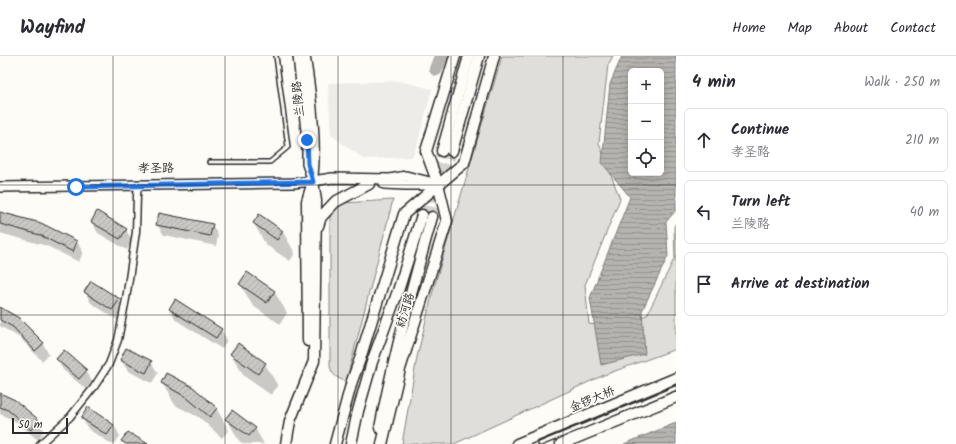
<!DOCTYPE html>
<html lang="en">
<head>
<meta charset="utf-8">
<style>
  :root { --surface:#fff; --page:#f7f7f7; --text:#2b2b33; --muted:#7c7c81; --line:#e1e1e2 }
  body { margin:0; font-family:Kalam,"LXGW WenKai TC",sans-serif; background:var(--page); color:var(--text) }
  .controls { position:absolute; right:12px; top:12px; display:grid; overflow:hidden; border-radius:6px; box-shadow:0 2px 10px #0003 }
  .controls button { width:36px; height:36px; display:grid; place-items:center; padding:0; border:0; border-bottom:1px solid var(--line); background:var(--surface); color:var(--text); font:20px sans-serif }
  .scale { position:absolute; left:12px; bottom:10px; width:56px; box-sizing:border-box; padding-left:4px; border:2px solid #2b2b2b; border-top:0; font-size:11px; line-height:14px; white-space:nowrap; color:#2b2b2b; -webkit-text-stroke:3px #fdfcf7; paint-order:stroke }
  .stop { position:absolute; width:12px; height:12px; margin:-9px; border:3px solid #1a73e8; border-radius:50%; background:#fff }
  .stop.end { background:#1a73e8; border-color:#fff; box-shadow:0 1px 4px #0008 }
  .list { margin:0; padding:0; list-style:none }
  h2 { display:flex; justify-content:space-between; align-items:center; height:52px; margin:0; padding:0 16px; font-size:17px }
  h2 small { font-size:13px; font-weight:400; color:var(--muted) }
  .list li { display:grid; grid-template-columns:26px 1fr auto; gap:12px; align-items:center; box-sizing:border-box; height:64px; margin:0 8px 8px; padding:0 8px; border:1px solid var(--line); border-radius:6px }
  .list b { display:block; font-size:15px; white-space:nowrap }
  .list p { margin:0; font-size:13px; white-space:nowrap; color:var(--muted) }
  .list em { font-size:13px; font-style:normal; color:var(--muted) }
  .icon { flex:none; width:22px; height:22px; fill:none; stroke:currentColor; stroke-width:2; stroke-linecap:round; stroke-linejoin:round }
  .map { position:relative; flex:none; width:676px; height:388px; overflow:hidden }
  header { display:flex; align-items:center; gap:24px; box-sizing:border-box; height:56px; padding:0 20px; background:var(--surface); border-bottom:1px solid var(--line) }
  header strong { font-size:19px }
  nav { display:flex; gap:22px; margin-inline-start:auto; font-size:14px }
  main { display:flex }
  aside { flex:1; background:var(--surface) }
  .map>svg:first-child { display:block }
</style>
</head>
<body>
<header>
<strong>Wayfind</strong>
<nav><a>Home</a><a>Map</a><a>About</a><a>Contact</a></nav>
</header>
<main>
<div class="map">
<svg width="676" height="388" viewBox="0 0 676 388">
  <defs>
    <pattern id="water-rules" width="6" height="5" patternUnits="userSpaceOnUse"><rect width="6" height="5" fill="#b5b4b1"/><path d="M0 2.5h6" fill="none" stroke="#939390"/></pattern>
    <pattern id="building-hatch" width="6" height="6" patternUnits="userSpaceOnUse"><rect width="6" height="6" fill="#c9c8c4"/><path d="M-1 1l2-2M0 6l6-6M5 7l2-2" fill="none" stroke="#adaca9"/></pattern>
  </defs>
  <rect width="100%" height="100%" fill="#fdfcf7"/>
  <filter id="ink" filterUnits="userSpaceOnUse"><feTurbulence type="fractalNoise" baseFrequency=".025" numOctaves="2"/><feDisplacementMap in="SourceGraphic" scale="8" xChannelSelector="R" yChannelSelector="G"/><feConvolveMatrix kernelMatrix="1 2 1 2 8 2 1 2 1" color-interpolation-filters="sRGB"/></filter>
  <g filter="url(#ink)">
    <polygon fill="#edece8" points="399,25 432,33 418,86 412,101 364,103 331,79 328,27"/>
    <g fill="#dfdeda" stroke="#858482">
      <polygon points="502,0 613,0 608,9 599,87 620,143 585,229 589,268 612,271 647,259 675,201 674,171 676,167 676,293 604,319 454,388 402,388 417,301 434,231"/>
      <path d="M 393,144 L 346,326 C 338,322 332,320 330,310 L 330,158 L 335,151 L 342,147 Z"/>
    </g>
    <g fill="url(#water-rules)" stroke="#7e7d7b" fill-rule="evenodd">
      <path d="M 622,0 L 676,0 L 676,154 L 666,166 L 668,200 L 642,255 L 645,298 L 601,309 L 590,242 L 630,141 L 602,107 L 610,28 ZM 631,15 L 661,15 L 661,117 L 631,117 Z"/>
      <polygon points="676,367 676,388 624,388"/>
    </g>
    <g fill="#0003">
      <polygon points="0,157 77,185 83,196 79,206 47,190 0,177"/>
      <polygon points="259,159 283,176 295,197 290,205 266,189 254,168"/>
      <polygon points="92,166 126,174 132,184 127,194 98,177"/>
      <polygon points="157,169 212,169 218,179 216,190 164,179"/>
      <polygon points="240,228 274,235 287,257 280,268 253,250"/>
      <polygon points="85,236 119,244 125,255 119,265 91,247"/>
      <polygon points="0,252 43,288 49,298 42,305 20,282 0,270"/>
      <polygon points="170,253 221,273 227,284 222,293 176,264"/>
      <polygon points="231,298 265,308 278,330 271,339 244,320"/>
      <polygon points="57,303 86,315 92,326 86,333 63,314"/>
      <polygon points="121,304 151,306 158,317 152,327 128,315"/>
      <polygon points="162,327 216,352 229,374 222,382 200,362 175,349"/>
      <polygon points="0,338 38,364 44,375 38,384 15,365 0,358"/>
      <polygon points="82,362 114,369 120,380 114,388 111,388 88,373"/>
      <polygon points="227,363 255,372 264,388 244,388 239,385"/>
    </g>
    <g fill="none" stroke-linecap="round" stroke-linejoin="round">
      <polyline stroke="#b5b4b1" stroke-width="14" points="436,13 441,0"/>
    </g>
    <g fill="url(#building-hatch)" stroke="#2b2b2b">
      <polygon points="97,155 127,173 120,183 91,166"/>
      <polygon points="0,156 41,167 77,185 73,196 40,179 0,168"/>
      <polygon points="159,157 213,168 210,180 156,169"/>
      <polygon points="259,158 283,175 277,184 253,167"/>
      <polygon points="247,216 275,235 267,247 239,228"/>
      <polygon points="91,225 120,243 112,254 84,236"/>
      <polygon points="175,243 222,273 216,282 169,253"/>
      <polygon points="0,251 19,262 44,287 35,295 13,271 0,264"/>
      <polygon points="238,287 266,307 258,318 230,298"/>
      <polygon points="126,292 152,305 146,317 120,304"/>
      <polygon points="64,294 87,314 79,323 56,303"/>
      <polygon points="166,317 193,331 217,352 210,361 186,341 161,327"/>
      <polygon points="0,337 15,344 39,364 31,374 8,354 0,351"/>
      <polygon points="88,351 114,369 107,379 81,362"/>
      <polygon points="232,354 256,372 249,380 225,363"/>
      <polygon points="128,376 148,388 126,388 121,385"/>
    </g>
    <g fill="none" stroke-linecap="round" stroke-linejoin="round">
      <g stroke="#d3d2ce" stroke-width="10" stroke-dasharray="10 5" stroke-linecap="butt">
        <polyline points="422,159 442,95"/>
        <polyline points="432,161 452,95"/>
      </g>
      <defs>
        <g id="service">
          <polyline points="209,106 270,106 288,91 276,0"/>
          <polyline points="540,388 676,332"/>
        </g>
        <polyline id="minor" points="40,388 70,361 94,331 109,308 118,284 126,243 136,176 137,139 138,130"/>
        <g id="secondary">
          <polyline points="298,0 307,84 307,108 313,125"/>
          <path d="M 305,0 C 311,37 317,83 313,120"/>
          <polyline points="384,128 405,129 429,129"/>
          <polyline points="0,131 293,127 313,125 332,122 390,123 406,120 438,128"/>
        </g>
        <g id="primary">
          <polyline points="442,95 469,0"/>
          <polyline points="452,95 479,0"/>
          <polyline points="318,170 321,161 335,146 369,128"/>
          <polyline points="308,285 307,145 312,129"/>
          <path d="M 380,372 C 394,300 412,231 432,161"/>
          <polyline points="286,388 290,365 314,305 316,145 313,125"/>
          <polyline points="335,388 352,325 360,303 404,158 464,107 494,0"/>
          <polyline points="351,388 358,355 372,306 398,235 422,159"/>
          <polyline points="382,388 400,313 447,165 438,128 426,95 455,0"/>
          <polyline points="517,388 676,322"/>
          <polyline points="561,388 676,341"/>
        </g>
      </defs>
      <use href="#service" stroke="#2b2b2b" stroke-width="6"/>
      <use href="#minor" stroke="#2b2b2b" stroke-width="9"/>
      <use href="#secondary" stroke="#2b2b2b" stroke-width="12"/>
      <use href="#primary" stroke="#2b2b2b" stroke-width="13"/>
      <use href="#service" stroke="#fdfcf7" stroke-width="3"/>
      <use href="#minor" stroke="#fdfcf7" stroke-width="6"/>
      <use href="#secondary" stroke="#fdfcf7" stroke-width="9"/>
      <use href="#primary" stroke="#fdfcf7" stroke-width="10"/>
    </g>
  </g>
  <g fill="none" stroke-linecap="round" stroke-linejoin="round" filter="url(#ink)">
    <polyline stroke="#1a73e8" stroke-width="5" points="76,131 313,126 308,108 307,84"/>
  </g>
  <path fill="none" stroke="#2b2b2b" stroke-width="1" stroke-opacity="0.55" d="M 113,0 L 113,388M 225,0 L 225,388M 338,0 L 338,388M 451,0 L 451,388M 563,0 L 563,388M 0,129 L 676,129M 0,259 L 676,259"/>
  <g text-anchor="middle" stroke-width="3.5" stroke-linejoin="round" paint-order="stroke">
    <g font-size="12" fill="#2b2b2b" stroke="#fdfcf7">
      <text transform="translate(298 43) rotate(-96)" y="4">兰陵路</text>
      <text transform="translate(156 112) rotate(-1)" y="4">孝圣路</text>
      <text transform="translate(405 254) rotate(-73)" y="4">祊河路</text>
      <text transform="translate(592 343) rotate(-23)" y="4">金锣大桥</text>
    </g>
  </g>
</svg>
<div class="controls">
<button>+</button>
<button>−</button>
<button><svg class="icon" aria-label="locate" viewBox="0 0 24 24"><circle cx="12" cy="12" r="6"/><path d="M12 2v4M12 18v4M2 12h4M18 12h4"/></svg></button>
</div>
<div class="scale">50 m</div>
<div class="stop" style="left:76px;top:131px"></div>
<div class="stop end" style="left:307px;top:84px"></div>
</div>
<aside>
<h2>4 min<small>Walk · 250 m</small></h2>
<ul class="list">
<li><svg class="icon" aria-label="ahead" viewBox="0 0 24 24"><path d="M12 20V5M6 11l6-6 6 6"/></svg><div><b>Continue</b><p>孝圣路</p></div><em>210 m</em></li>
<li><svg class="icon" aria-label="left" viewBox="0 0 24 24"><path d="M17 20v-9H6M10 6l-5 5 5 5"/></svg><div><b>Turn left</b><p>兰陵路</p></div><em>40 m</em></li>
<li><svg class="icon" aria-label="arrive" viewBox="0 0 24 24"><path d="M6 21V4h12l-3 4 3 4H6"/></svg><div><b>Arrive at destination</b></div></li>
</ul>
</aside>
</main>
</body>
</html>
